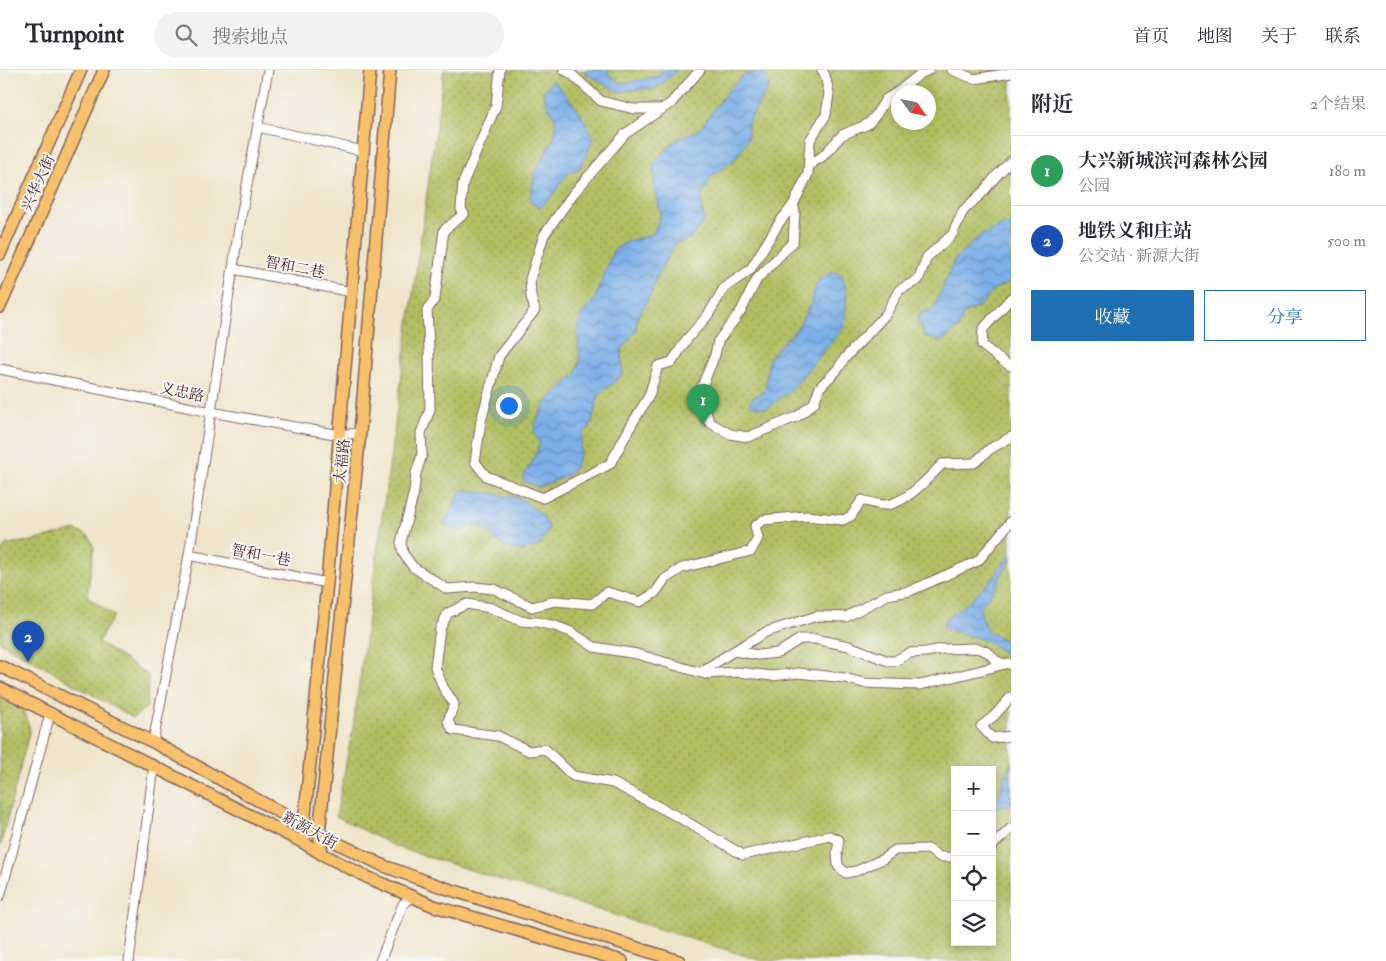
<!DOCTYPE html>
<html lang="zh">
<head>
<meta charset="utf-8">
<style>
  :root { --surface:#fff; --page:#f2f2f3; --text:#2b2b33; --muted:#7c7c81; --line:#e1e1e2; --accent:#1f6fb2 }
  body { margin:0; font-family:"IM FELL Double Pica","Noto Serif SC",serif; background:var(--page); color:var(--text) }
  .controls { position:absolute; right:15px; bottom:15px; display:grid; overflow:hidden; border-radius:0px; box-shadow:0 2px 8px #0003 }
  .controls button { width:45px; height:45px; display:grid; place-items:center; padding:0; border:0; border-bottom:1px solid var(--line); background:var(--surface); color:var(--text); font:25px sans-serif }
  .compass { position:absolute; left:891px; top:15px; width:45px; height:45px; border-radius:50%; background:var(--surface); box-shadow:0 2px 8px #0003; rotate:123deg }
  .you { position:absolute; left:508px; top:335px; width:18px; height:18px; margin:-12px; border:4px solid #fff; border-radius:50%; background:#1a73e8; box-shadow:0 0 0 8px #1a73e833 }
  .badge { display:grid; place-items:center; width:32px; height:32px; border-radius:50%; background:var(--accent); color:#fff; font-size:16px; font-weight:700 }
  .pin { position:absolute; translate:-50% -41px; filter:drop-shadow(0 1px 2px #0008) }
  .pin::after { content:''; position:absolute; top:26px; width:18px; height:15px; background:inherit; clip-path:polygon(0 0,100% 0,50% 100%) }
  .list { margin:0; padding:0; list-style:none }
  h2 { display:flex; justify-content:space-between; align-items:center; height:65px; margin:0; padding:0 20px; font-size:21px }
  h2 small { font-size:16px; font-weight:400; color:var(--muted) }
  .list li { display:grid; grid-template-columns:32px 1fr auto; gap:15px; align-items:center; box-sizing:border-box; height:70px; padding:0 20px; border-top:1px solid var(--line) }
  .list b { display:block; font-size:19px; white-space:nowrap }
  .list p { margin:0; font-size:16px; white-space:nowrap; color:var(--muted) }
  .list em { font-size:16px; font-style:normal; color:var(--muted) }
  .actions { display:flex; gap:10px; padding:15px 20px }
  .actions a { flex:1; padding:11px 0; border:1px solid var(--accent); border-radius:0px; text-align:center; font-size:18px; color:var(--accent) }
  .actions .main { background:var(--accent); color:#fff }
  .icon { flex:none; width:28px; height:28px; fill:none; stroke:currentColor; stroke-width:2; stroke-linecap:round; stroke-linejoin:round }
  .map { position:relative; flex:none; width:1011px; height:891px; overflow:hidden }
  header { display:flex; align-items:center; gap:30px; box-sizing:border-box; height:70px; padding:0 25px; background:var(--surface); border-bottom:1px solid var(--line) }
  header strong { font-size:24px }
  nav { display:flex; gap:28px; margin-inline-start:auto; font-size:18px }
  .search { width:350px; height:45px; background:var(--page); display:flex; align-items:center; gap:12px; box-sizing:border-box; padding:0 18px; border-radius:28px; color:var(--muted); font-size:19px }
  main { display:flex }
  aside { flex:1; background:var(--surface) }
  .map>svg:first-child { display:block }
</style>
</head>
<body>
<header>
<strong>Turnpoint</strong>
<div class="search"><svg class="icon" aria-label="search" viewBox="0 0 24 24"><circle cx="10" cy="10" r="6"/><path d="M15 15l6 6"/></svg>搜索地点</div>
<nav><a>首页</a><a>地图</a><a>关于</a><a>联系</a></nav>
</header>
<main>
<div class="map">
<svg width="1011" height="891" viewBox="0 0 1011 891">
  <defs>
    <pattern id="park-dots" width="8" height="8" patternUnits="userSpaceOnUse" patternTransform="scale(1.25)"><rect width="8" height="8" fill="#b0be60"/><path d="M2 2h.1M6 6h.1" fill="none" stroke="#919a4f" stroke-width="1.8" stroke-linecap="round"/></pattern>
    <pattern id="water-waves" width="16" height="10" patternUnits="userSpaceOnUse" patternTransform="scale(1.25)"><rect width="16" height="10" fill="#7bafe8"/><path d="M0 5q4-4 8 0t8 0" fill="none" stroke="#678ebc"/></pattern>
  </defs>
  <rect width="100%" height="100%" fill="#f6f6f2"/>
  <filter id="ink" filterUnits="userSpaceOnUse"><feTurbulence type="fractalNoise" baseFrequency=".02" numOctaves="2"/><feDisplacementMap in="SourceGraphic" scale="10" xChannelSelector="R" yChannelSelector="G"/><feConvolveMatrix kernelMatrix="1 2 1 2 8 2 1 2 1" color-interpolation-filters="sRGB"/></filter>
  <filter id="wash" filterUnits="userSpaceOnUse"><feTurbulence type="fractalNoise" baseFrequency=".0096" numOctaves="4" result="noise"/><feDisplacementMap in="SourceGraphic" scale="20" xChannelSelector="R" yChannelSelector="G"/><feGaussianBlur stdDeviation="1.12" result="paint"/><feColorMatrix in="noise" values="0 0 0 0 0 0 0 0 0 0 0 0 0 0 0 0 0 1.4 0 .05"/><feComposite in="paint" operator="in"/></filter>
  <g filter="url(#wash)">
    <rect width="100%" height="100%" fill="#eee5ca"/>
    <g fill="url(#park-dots)" stroke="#7d6e46" fill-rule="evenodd">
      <path d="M 444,0 L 1011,0 L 1011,891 L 762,891 L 396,777 L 336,746 L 353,657 ZM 898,22 L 928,22 L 928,52 L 898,52 ZM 955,700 L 992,700 L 992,872 L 955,872 Z"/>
      <polygon points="75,460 89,466 94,477 87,526 114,546 98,572 148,605 147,637 133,648 0,572 0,484 6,474 32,471"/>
      <polygon points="0,628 23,640 30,659 0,778"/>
    </g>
    <g fill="url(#water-waves)" stroke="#62678a">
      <polygon points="585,0 609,0 608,3 620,13 631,12 658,6 663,0 677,0 668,9 654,19 641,19 619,22 585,3"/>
      <polygon points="765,2 769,17 748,52 748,69 735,89 711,107 701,128 704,152 691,168 675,174 657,206 650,226 637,248 636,260 621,281 623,304 599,325 590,358 583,362 580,383 576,396 565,407 539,417 525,412 523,407 532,393 540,373 534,363 536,352 546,332 576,304 580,289 577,262 580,247 595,229 613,181 629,171 653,164 661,145 655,118 653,94 676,70 700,59 724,25 745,4"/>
      <path d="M 552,10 C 571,29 582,44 594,68 L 581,97 L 567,104 L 550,129 L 539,138 L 530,132 L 535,101 L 547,81 L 556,62 L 555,48 L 545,31 L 543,23 Z"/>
      <polygon points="1003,155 1011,155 1011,211 994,219 982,234 963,245 959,258 941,272 924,266 921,256 916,253 921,243 933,239 955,189 979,166"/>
      <polygon points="832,201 842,205 847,224 844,257 791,320 767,339 749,335 753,327 765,321 769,288 785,270 794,263 810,236 817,212"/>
      <polygon points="462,419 520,428 543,446 549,458 540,475 522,481 504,477 484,458 475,454 460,462 444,455"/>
      <polygon points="1011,483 1011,489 991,524 979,538 987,561 1011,573 1011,586 1007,585 987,571 943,558 946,549 965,535 995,506"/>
      <polygon points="1011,692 1011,733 996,737 1004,709"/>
    </g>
  </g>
  <g filter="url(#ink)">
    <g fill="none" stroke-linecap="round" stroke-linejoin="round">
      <defs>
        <g id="minor">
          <path d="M 500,0 L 496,36 L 463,113 L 461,139 L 464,144 L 444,160 L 435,228 L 427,240 L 429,279 L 430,340 L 421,363 L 422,385 L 416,403 L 414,422 L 401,472 L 403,483 L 413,497 L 447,519 L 475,517 L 494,519 L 532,537 L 555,531 L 592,534 L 607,522 L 640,532 L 655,523 L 665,509 L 682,498 L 751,481 L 758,468 L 755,456 L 763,450 L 807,446 L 843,450 L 851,446 L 862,430 C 869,432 878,435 885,435 C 905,434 930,407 942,394 L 974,393 L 990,379 L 1011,367"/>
          <polyline points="564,0 570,3 601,31 634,39 660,39"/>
          <polyline points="700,0 671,33 625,64 573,124 544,165 530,209 531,227 535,240 499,286 481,351 475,392 486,406 543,428 610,394 632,354 649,326 658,296 672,292 687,269 708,245 724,218 750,200 779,153 793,135 808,104 810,70 826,45 829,23 825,5 822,0"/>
          <polyline points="952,0 974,9 1011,3"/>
          <polyline points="258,57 363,81"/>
          <polyline points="809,95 823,86 842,65 868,54 876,45 886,29 899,21 920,4 929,0"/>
          <polyline points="793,135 795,142 793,172 757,209 741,241 718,271 715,285 700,321 709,352 730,364 748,367 798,346 814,333 820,317 837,300 845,288 886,244 899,220 918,210 927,187 952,165 963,141 984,121 997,105 1011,91"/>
          <polyline points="233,199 352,222"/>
          <polyline points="1011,228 983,259 982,275 1002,291 1011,296"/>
          <polyline points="0,299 211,342 340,365 360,363"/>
          <polyline points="189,485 327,513"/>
          <polyline points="734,581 758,585 778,583 800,569 815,569 849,576 888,591 895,591 909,583 926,582 942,579 975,578 983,580 989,583 995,590 1004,594"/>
          <polyline points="701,602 729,584 766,562 817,546 846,547 887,525 910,521 978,491 1011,451"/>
          <polyline points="1011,627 994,646 981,656 992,668 1011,666"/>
          <polyline points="153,672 189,485 239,158 268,0"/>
          <polyline points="992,776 1011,758"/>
          <polyline points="955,787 940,787 928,779 895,780 883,789 856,801 846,803 838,796 837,783 839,770 830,766 743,785 680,748 613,713 573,706 545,679 529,681 498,666 453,660 448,651 454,634 443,617 435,597 440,559 448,543 467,534 491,538 521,551 537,552 555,556 571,562 594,577 637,584 705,604 738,602 772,606 798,603 845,608 863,613 920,615 990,598 1008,593 1011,595"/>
          <polyline points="0,826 50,644"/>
          <polyline points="129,891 154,696"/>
          <polyline points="380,891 403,834 412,826"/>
        </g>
        <g id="major">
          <polyline points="0,184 81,0"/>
          <polyline points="0,237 104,0"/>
          <polyline points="0,596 153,672 319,764 384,796 442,817 679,891"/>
          <polyline points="0,618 304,773 322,784 369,808 434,836 622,891"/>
          <polyline points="304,773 304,755 327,513 370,0"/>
          <polyline points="322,784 319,764 360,363 390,0"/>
        </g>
      </defs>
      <use href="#minor" stroke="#836463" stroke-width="11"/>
      <use href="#major" stroke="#836463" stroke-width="14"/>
      <use href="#minor" stroke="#fff" stroke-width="9"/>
      <use href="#major" stroke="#f7c06b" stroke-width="11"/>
    </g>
  </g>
  <g text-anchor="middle" stroke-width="4" stroke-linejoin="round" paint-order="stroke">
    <g font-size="15" fill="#4a1f2b" stroke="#f6f6f2">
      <text transform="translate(38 113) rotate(-66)" y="5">兴华大街</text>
      <text transform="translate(295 197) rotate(11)" y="5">智和二巷</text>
      <text transform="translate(182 322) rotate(12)" y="5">义忠路</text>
      <text transform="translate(342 391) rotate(-84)" y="5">太福路</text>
      <text transform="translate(261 485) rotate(11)" y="5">智和一巷</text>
      <text transform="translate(310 760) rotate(29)" y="5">新源大街</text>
    </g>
  </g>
</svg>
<div class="controls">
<button>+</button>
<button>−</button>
<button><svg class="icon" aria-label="locate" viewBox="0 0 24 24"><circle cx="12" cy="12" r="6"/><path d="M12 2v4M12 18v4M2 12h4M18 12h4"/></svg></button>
<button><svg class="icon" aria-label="layers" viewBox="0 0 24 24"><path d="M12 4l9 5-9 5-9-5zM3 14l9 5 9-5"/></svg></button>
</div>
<svg class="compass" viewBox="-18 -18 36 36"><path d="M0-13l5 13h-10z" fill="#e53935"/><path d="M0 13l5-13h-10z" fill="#7c7c81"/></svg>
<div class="you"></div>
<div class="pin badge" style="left:703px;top:355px;background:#2e9e5b">1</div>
<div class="pin badge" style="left:28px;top:592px;background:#1a4fb4">2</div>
</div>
<aside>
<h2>附近<small>2个结果</small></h2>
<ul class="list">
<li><span class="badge" style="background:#2e9e5b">1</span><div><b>大兴新城滨河森林公园</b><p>公园</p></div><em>180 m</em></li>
<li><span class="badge" style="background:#1a4fb4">2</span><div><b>地铁义和庄站</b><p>公交站 · 新源大街</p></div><em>500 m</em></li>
</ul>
<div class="actions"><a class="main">收藏</a><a>分享</a></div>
</aside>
</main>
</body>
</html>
